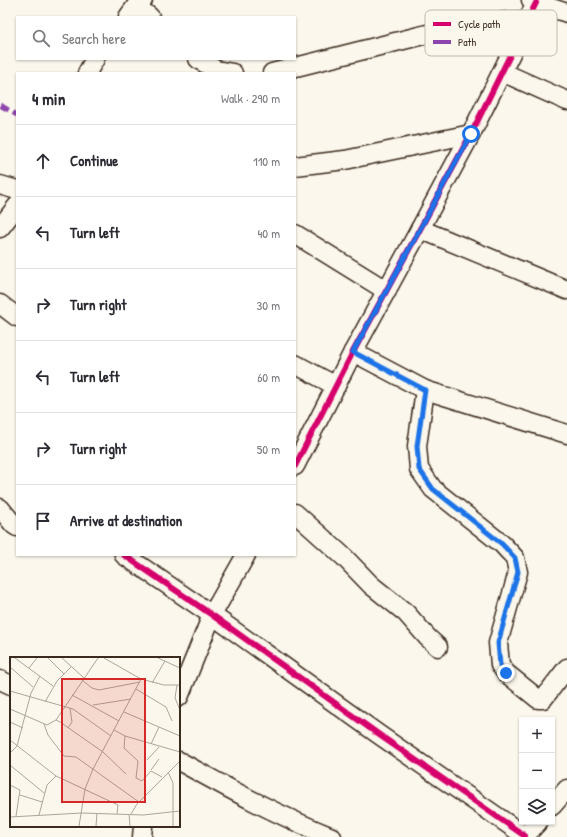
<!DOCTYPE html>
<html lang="en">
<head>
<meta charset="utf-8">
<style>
  :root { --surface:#fff; --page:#f7f7f7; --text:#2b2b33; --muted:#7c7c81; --line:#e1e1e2 }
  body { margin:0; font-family:"Patrick Hand",sans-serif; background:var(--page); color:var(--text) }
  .controls { position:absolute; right:12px; bottom:12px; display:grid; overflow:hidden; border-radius:0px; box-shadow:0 1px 3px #0004 }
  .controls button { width:36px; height:36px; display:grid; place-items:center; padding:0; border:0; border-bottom:1px solid var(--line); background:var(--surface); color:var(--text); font:20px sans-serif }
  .stop { position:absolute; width:12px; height:12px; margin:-9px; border:3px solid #1a73e8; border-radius:50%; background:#fff }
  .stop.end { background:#1a73e8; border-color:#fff; box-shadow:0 1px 4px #0008 }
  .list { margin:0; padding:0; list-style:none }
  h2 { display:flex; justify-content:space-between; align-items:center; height:52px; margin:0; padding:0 16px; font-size:17px }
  h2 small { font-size:13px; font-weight:400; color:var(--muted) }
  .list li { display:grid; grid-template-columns:26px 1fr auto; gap:12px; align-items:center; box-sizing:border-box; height:72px; padding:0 16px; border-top:1px solid var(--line) }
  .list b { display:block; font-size:15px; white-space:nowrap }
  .list em { font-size:13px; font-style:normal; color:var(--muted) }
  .icon { flex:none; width:22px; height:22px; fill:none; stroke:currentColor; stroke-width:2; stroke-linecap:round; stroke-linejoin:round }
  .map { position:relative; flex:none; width:567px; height:837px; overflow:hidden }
  .search { position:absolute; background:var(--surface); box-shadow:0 1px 3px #0004; left:16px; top:16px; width:280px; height:44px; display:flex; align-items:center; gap:10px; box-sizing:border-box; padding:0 14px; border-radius:0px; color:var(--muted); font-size:15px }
  .panel { position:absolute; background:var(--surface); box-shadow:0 1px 3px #0004; left:16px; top:72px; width:280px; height:484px; border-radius:0px }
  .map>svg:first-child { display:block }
</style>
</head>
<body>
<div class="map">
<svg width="567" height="837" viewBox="0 0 567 837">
  <rect width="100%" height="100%" fill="#fbf7ec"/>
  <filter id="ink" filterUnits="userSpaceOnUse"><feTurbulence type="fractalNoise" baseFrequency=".025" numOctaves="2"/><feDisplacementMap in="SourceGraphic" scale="8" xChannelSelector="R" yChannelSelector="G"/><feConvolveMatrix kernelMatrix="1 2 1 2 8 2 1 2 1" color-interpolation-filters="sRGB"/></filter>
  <g filter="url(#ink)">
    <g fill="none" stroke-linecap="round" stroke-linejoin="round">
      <defs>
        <g id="minor">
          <polyline points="531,0 536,3 567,13"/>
          <polyline points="136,6 150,17"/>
          <polyline points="128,17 136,6 143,0"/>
          <polyline points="198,59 216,70 233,73"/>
          <polyline points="502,72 567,101"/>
          <polyline points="87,73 92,64 95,59"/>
          <polyline points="272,73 459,26 495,22 527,20"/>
          <polyline points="295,166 345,160 471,134"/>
          <polyline points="0,185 17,190"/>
          <polyline points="0,228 17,206"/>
          <polyline points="420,229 567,290"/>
          <polyline points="295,234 387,291"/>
          <polyline points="0,304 17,317"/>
          <polyline points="353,352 425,390 567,434"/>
          <polyline points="295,364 336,386"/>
          <polyline points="425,390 417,446 419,469 433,489 502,544 515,558 518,572 498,643 500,665 506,673 538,699 543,699 567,668"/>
          <polyline points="295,466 353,352 420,229 471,134 536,3"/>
          <polyline points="0,508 14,525 17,527"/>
          <polyline points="295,513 344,557 371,585 406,613 428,638 438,647"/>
          <polyline points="124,555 212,615 378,734 525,836"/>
          <polyline points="0,680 11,685"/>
          <polyline points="179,697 212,615 246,555"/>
          <path d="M 179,761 C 229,789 279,816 332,837"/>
          <polyline points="552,806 567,789"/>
          <polyline points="142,837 143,826"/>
          <polyline points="524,837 538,822"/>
        </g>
      </defs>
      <use href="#minor" stroke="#3b2a1e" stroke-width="21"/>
      <use href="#minor" stroke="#fbf7ec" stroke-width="18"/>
      <polyline stroke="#8e44ad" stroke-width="5" stroke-dasharray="10 5" stroke-linecap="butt" points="0,105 17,115"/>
      <defs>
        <g id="cycleway">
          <polyline points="295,466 353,352 420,229 471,134 536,3"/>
          <polyline points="124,555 212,615 378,734 525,836"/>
        </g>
      </defs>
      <use href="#cycleway" stroke="#fbf7ec" stroke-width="8"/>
      <use href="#cycleway" stroke="#d6006c" stroke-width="6"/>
    </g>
  </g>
  <g fill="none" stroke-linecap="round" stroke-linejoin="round" filter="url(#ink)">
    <polyline stroke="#1a73e8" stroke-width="5" points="471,134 420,229 353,352 425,390 417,446 419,469 433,489 502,544 515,558 518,572 498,643 500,665 506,673"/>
  </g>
  <g transform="translate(10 657)">
    <rect width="170" height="170" fill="#fbf7ec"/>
    <path fill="none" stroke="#aea59a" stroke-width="1" d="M 5,1 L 43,29M 38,1 L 54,17M 52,1 L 74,21M 94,1 L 131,22 L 154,28 L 170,28M 148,1 L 170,11M 0,10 L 23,30M 19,11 L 27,1M 72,23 L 82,31 L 89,33 L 130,25M 142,26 L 155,4M 167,28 L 165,41 L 170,53M 126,32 L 156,50 L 162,64M 0,34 L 63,52 L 101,79M 62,38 L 109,64M 35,45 L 47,24 L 61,10M 83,48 L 121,42M 0,52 L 37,68 L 46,63 L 50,65 L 93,95 L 116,117M 114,55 L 170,79M 46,63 L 88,1M 0,65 L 13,71M 34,67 L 38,78 L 54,99 L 66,100 L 129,145M 58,71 L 62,65 L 60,51M 104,73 L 115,79 L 170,95M 115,79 L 114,91 L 128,104 L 126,121 L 132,124 L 141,114 L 152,120M 0,83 L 46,119 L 108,148 L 107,157M 141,87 L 149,70M 0,96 L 7,89 L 21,36 L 30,19M 137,103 L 149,90M 0,108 L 34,136M 141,113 L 149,102M 158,115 L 163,126 L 163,169M 0,128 L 10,133 L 6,159M 10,138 L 32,145M 119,157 L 120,169M 121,157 L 127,147 L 170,104M 29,158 L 37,128 L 46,119M 0,160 L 72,156 L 133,158 L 170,154M 69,169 L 75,132 L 83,112 L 131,22M 86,169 L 87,156"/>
    <path fill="#d62828" fill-opacity="0.15" stroke="#d62828" stroke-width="2" d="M 52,22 L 135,22 L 135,145 L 52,145 Z"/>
    <rect width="170" height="170" fill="none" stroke="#3b2a1e" stroke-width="2"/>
  </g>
  <rect x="425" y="10" width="132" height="46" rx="6" fill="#fbf7ec" stroke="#c1baae" stroke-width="1"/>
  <rect x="433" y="22" width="18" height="4" fill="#d6006c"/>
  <rect x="433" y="40" width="18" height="4" fill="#8e44ad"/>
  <g font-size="11" fill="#3b2a1e">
    <text x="458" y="28">Cycle path</text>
    <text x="458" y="46">Path</text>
  </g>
</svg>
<div class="controls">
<button>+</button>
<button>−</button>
<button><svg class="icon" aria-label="layers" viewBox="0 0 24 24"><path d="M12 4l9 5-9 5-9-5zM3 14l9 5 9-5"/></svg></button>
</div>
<div class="stop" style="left:471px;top:134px"></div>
<div class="stop end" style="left:506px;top:673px"></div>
<div class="search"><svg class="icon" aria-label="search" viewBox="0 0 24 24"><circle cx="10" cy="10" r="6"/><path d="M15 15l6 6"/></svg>Search here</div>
<section class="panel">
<h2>4 min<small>Walk · 290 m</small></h2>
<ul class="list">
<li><svg class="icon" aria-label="ahead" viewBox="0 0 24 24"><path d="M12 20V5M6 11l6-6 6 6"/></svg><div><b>Continue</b></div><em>110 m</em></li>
<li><svg class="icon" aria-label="left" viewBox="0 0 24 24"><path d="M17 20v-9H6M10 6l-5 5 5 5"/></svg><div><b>Turn left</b></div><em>40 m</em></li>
<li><svg class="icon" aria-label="right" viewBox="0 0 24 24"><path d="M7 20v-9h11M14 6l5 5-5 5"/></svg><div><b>Turn right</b></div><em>30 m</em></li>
<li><svg class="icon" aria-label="left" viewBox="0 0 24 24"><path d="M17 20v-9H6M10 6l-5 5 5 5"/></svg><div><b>Turn left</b></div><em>60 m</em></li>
<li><svg class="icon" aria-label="right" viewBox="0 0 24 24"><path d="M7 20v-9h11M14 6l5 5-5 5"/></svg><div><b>Turn right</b></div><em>50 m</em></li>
<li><svg class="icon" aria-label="arrive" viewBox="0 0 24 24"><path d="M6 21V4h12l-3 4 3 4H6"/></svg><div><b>Arrive at destination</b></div></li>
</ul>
</section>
</div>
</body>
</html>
